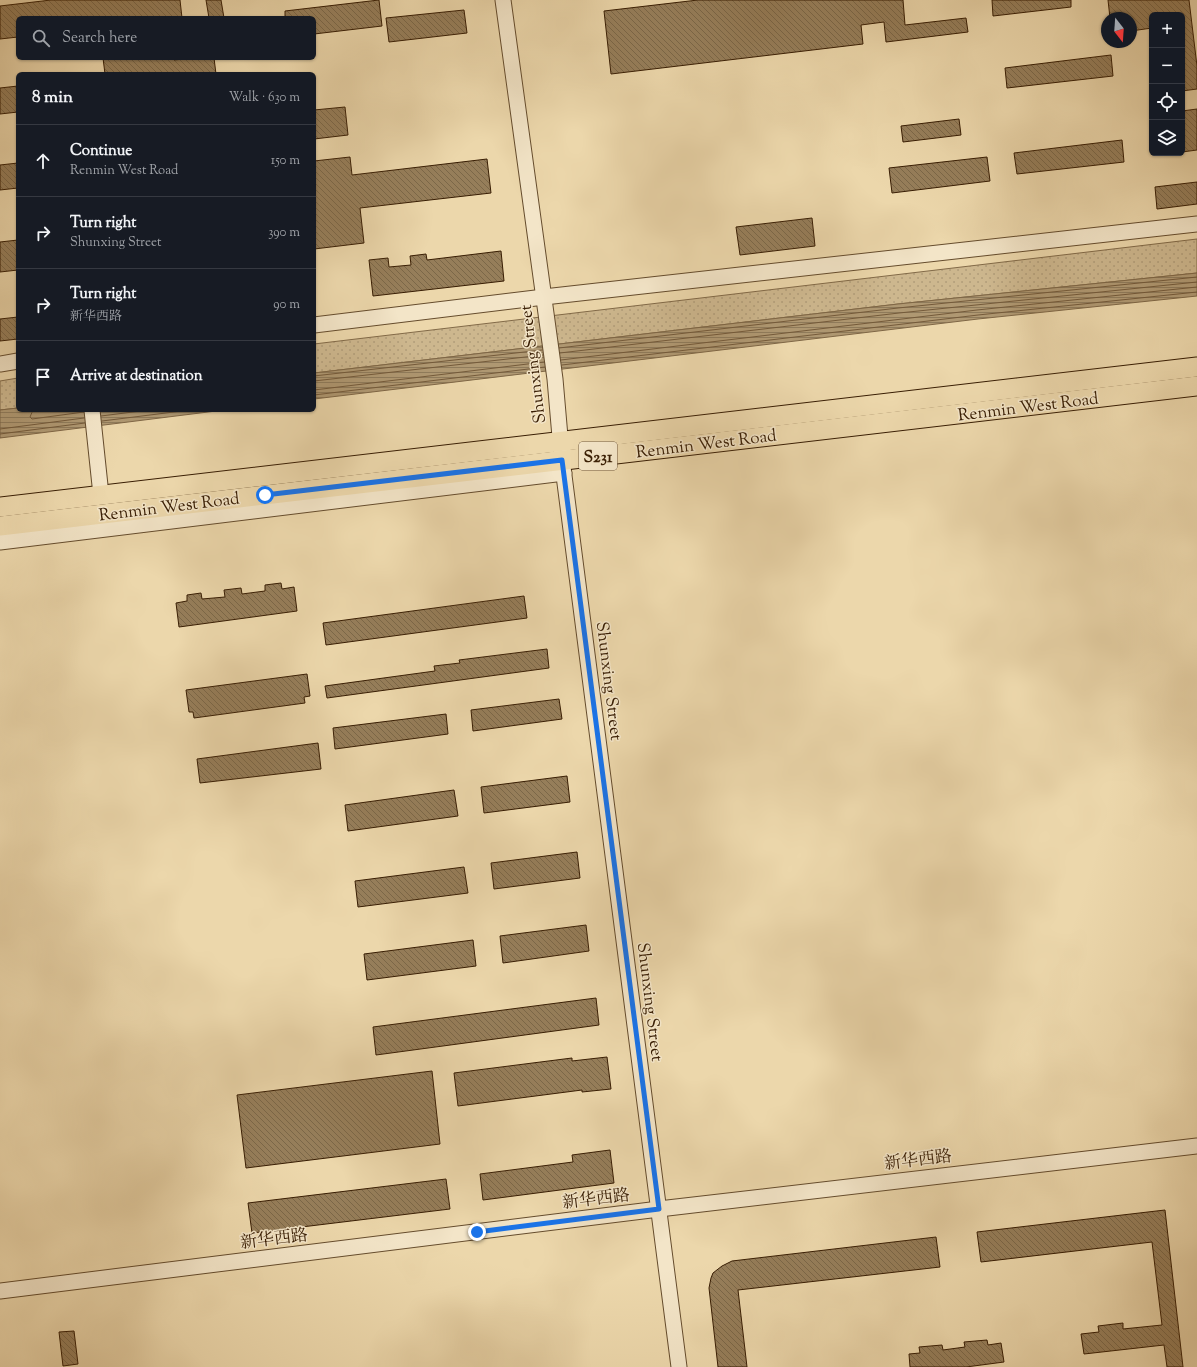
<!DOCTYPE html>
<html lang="en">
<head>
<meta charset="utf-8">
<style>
  :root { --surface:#171b24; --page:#242831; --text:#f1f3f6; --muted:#9ea1a6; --line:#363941 }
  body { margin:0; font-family:"Sorts Mill Goudy","Noto Serif SC",serif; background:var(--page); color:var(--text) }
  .controls { position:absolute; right:12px; top:12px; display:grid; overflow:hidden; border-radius:6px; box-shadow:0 1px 3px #0004 }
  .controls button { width:36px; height:36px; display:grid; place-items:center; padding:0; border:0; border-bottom:1px solid var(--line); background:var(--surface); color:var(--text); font:20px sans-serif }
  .compass { position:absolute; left:1101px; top:12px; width:36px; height:36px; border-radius:50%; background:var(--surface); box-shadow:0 1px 3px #0004; rotate:163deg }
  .stop { position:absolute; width:12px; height:12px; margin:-9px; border:3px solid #1a73e8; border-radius:50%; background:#fff }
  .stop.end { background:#1a73e8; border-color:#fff; box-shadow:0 1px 4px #0008 }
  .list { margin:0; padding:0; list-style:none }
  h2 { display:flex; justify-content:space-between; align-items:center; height:52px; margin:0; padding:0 16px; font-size:17px }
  h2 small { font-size:13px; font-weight:400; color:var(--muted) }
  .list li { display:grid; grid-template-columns:26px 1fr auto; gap:12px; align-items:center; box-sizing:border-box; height:72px; padding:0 16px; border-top:1px solid var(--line) }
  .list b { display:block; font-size:15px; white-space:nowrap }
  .list p { margin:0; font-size:13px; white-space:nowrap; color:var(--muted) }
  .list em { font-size:13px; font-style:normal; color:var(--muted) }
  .icon { flex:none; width:22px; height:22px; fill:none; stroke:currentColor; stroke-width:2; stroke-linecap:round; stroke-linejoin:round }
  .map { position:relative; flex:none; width:1197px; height:1367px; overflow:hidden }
  .search { position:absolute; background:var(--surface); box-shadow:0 1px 3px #0004; left:16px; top:16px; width:300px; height:44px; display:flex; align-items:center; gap:10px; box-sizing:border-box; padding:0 14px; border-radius:6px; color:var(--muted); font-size:15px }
  .panel { position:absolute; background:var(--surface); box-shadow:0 1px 3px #0004; left:16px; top:72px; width:300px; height:340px; border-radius:6px }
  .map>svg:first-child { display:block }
</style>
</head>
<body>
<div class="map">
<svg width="1197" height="1367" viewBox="0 0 1197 1367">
  <defs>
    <pattern id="green-dots" width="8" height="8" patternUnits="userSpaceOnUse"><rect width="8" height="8" fill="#cdb78e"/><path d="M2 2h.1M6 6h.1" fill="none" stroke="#b19d79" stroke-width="1.8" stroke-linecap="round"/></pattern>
    <pattern id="water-rules" width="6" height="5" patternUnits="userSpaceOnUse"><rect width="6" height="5" fill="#af9872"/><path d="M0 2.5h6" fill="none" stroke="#8f7b5b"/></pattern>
    <pattern id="building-back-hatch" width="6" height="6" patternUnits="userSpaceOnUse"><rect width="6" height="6" fill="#967e5a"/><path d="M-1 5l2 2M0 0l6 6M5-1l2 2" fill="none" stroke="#7b6748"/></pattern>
  </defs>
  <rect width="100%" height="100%" fill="#ecd7ab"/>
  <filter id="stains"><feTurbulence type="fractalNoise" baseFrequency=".005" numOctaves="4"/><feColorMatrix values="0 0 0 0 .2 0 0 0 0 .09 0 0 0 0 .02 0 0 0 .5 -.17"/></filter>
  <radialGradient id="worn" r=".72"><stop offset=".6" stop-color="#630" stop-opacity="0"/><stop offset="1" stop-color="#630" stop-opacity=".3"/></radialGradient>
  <g fill="url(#green-dots)" stroke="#826a48">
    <polygon points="1197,239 1197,273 898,304 314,373 314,344"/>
    <polygon points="18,378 18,408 0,410 0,381"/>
  </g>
  <g fill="url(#water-rules)" stroke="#7f6746">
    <polygon points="1197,273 1197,296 978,319 314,399 314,373 898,304"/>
    <polygon points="18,408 18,410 224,410 0,438 0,410"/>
  </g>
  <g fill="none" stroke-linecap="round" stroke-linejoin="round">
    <g stroke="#745a3a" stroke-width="1">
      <polyline points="559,348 898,308 1197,277"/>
      <polyline points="560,353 899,313 1197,282"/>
      <polyline points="561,360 977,310 1197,287"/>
      <polyline points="562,365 978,315 1197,292"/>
      <polyline points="314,376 542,350"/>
      <polyline points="314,381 543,355"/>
      <polyline points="314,390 544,362"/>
      <polyline points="314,395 545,367"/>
      <polyline points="33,410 30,417 32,419 84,412"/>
      <polyline points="101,416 149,410"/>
      <polyline points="102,421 190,410"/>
      <polyline points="0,429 84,418"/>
      <polyline points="0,434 85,423"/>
    </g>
  </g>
  <g fill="url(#building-back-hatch)" stroke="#381d03">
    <polygon points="51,0 180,0 182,18 18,18 18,37 0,39 0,6"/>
    <polygon points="206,0 221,0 224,18 209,18"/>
    <polygon points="379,0 382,26 314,34 314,18 285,18 285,11"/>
    <polygon points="698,0 903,0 905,25 966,18 968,32 886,42 884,22 861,25 863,44 611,74 604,11"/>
    <polygon points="992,0 1071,0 1071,7 993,16"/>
    <polygon points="1108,0 1189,0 1197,66 1197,89 1182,91 1182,15 1152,15 1152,28 1131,31 1131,18 1110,18"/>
    <polygon points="464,10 467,33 389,42 386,18"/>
    <polygon points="1111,55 1113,76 1007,88 1005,68"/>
    <polygon points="103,58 174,58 174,60 193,58 214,58 216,74 105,74"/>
    <polygon points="18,86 18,112 0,114 0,88"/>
    <polygon points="345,107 348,135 314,139 314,110"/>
    <polygon points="1197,109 1197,150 1182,152 1182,111"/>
    <polygon points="959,119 961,135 903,142 901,126"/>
    <polygon points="1122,140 1124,162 1017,174 1014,153"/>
    <polygon points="350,157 352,175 487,159 491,193 360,208 364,243 314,249 314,161"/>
    <polygon points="987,157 990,181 892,193 889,168"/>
    <polygon points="18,163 18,188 0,190 0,165"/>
    <polygon points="1197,182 1197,204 1157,209 1155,187"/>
    <polygon points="812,218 815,246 740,255 736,227"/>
    <polygon points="18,240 18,270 0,272 0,242"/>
    <polygon points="501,251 504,281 373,296 369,260 388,258 389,267 411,265 410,256 426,254 427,260"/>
    <polygon points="18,317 18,339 0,341 0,319"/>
    <polygon points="281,583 282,589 294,587 297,611 179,627 176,603 187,601 187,595 201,593 202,599 225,597 224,590 241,588 242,594 265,591 265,585"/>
    <polygon points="524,596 527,618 326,645 323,623"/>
    <polygon points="547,649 549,668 327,698 325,686 435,671 434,666 460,663 459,660"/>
    <polygon points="307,674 310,696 304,697 305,703 194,718 193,712 189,712 186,690"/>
    <polygon points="559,699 562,719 473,731 471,710"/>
    <polygon points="446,714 448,734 335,749 333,728"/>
    <polygon points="318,743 321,769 200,783 197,759"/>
    <polygon points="567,776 570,802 484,813 481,787"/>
    <polygon points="454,790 458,816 348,831 345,805"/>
    <polygon points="577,852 580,878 494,889 491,863"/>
    <polygon points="464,867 468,893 358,907 355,881"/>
    <polygon points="586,925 589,951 503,963 500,936"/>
    <polygon points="473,940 476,966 367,980 364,954"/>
    <polygon points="596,998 599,1025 376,1055 373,1027"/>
    <polygon points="607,1057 611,1089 582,1092 582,1090 458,1106 454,1073 572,1058 572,1061"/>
    <polygon points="432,1071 440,1144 246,1168 237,1095"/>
    <polygon points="610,1150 614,1183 483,1200 480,1174 573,1162 572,1155"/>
    <polygon points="446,1179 450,1209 252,1233 248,1203"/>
    <polygon points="1165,1210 1183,1367 1167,1367 1164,1345 1084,1354 1081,1334 1099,1332 1098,1326 1123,1323 1123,1329 1162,1325 1152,1242 981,1262 977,1232"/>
    <polygon points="936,1237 940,1267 738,1290 747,1367 718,1367 709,1288 711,1278 713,1273 722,1266 732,1261"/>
    <polygon points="74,1331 78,1364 63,1366 59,1332"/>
    <polygon points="987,1340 988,1345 1001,1343 1004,1362 966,1367 910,1367 909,1354 920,1353 919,1347 942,1345 943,1350 965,1347 964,1342"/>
  </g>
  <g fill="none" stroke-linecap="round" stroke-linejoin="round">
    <defs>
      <g id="minor">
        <polyline points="503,0 555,379 562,460 679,1367"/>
        <polyline points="314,325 544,297 1197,224"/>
        <polyline points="0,364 18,361"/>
        <polyline points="92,410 101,495"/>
        <polyline points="0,542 564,473"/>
        <polyline points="0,1291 659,1209 1197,1146"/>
      </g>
      <g id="major">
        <polyline points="0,507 1197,367"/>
        <polyline points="0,526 1197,386"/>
      </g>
    </defs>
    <use href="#minor" stroke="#654c2d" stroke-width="17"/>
    <use href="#major" stroke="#381d03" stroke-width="21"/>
    <use href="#minor" stroke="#f3e5c8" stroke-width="15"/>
    <use href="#major" stroke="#ecd7ab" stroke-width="19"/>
  </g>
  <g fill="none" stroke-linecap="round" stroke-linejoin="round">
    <polyline stroke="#1a73e8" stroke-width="5" points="265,495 562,460 659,1209 477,1232"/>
  </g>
  <g text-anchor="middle" stroke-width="3" stroke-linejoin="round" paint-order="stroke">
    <rect fill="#f3e5c8" stroke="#70593e" stroke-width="1" x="579" y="442" width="38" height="28" rx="3"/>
    <g font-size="16" font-weight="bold" fill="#381d03">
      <text x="598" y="462">S231</text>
    </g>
    <g font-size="17" fill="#381d03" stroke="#f3e5c8">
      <text transform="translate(532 364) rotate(-97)" y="6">Shunxing Street</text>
      <text transform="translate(1028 406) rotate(-7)" y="6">Renmin West Road</text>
      <text transform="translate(706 443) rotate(-7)" y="6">Renmin West Road</text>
      <text transform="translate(169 506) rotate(-7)" y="6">Renmin West Road</text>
      <text transform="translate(610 681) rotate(83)" y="6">Shunxing Street</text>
      <text transform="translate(651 1002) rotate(83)" y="6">Shunxing Street</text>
      <text transform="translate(918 1159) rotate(-7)" y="6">新华西路</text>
      <text transform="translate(596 1198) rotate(-7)" y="6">新华西路</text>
      <text transform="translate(274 1238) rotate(-7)" y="6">新华西路</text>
    </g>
  </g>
  <rect width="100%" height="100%" filter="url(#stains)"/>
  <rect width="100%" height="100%" fill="url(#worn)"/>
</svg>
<div class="controls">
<button>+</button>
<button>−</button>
<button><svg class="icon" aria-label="locate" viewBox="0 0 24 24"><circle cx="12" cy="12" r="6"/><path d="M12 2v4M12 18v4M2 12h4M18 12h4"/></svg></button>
<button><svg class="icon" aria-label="layers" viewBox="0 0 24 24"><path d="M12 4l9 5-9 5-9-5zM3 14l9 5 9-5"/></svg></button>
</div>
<svg class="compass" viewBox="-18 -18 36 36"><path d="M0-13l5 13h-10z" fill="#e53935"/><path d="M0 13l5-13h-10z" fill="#9ea1a6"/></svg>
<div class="stop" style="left:265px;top:495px"></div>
<div class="stop end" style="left:477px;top:1232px"></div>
<div class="search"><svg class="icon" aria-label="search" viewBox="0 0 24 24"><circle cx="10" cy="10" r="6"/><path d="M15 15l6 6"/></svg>Search here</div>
<section class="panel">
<h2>8 min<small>Walk · 630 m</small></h2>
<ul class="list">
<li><svg class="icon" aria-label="ahead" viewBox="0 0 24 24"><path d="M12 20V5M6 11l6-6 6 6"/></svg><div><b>Continue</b><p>Renmin West Road</p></div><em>150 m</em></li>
<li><svg class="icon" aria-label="right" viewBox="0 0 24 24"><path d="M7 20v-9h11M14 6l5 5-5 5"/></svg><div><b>Turn right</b><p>Shunxing Street</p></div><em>390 m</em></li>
<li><svg class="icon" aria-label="right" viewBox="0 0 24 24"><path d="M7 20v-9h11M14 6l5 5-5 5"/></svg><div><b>Turn right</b><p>新华西路</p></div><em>90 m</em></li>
<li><svg class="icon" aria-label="arrive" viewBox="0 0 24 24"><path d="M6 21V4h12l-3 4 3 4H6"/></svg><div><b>Arrive at destination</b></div></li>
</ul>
</section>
</div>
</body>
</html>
